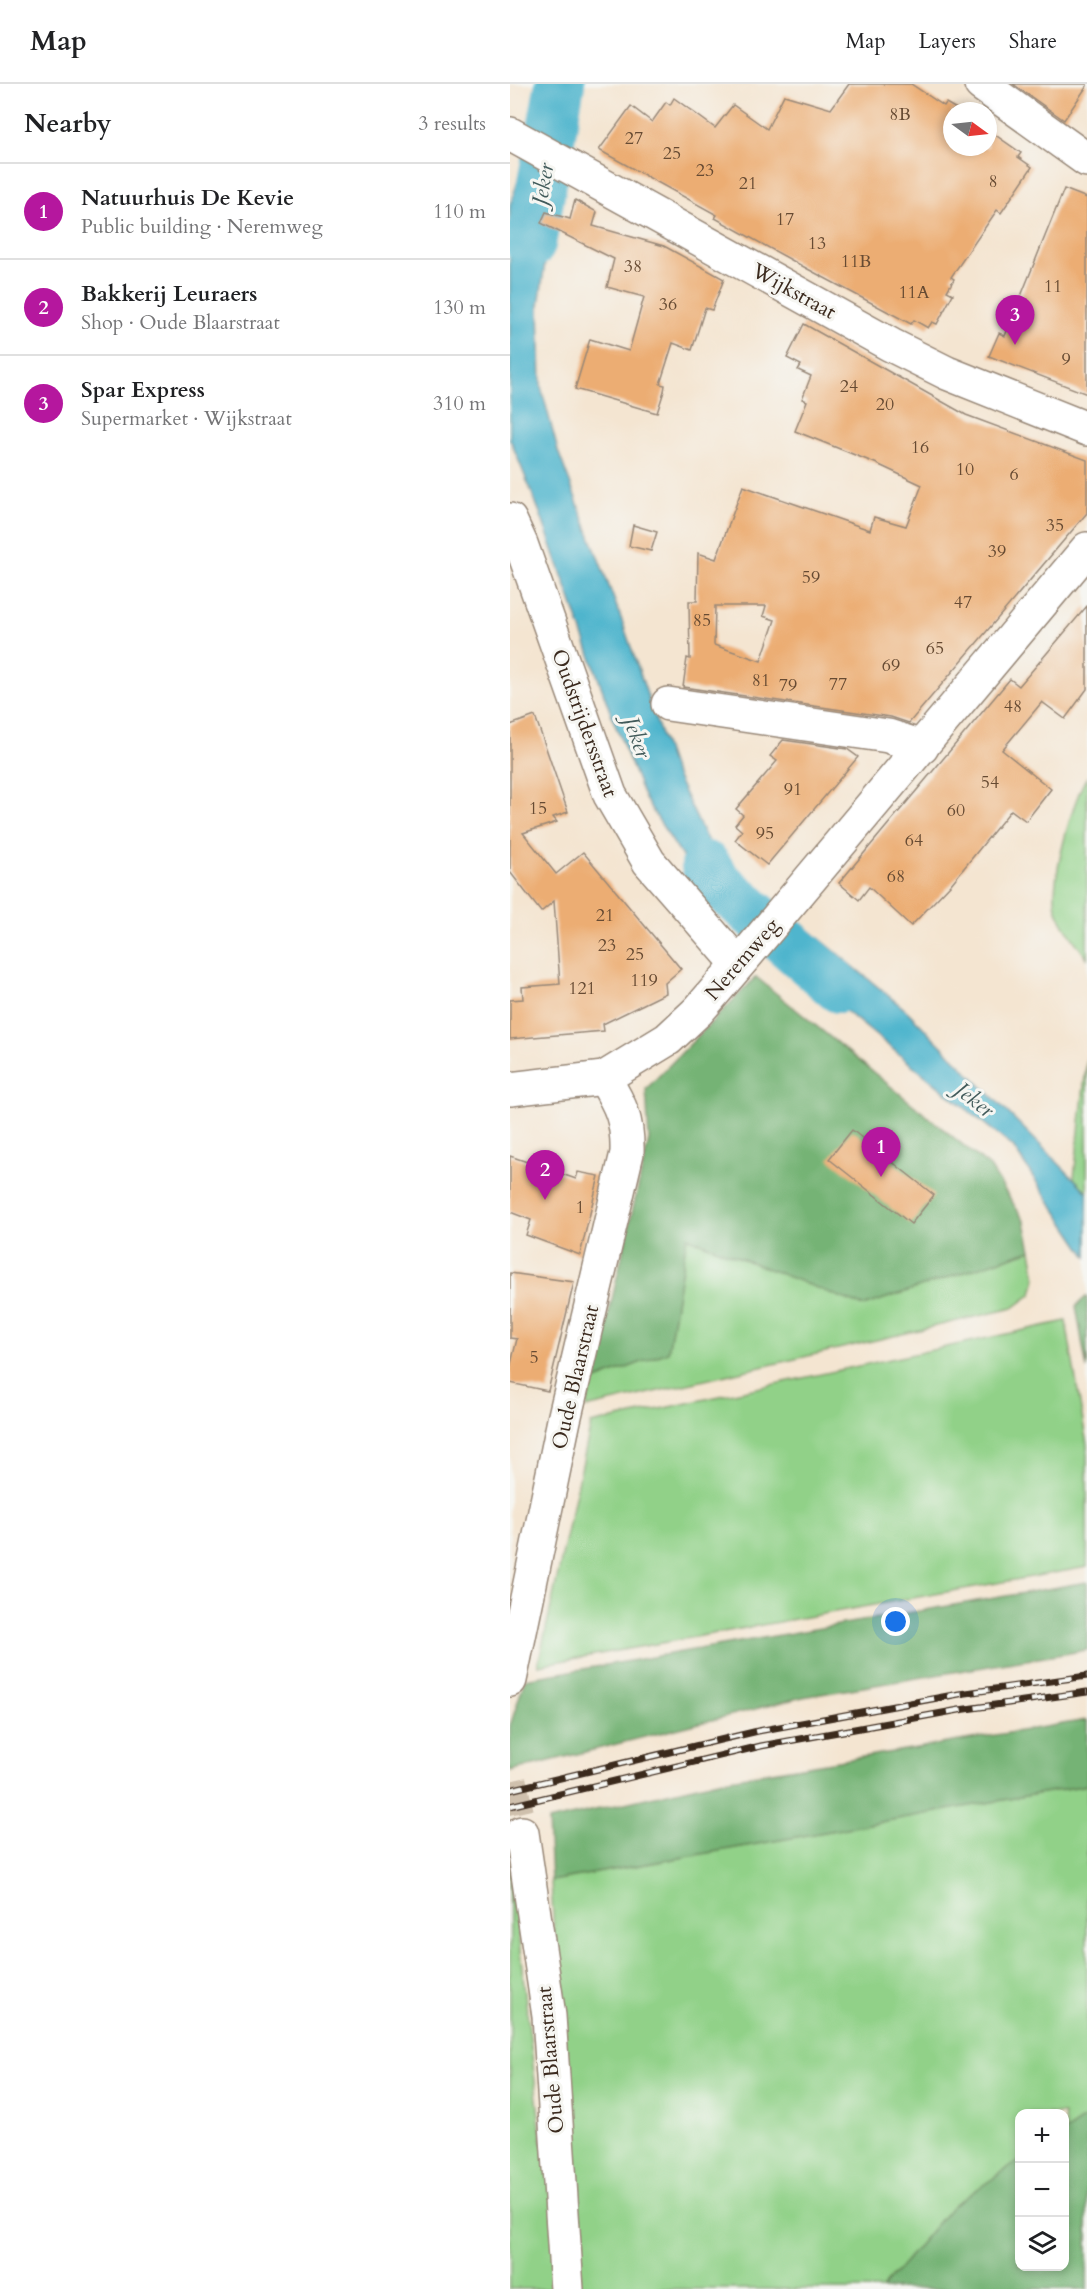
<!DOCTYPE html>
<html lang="en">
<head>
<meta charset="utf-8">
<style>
  :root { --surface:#fff; --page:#f6f6f6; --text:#202124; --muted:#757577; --line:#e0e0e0; --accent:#b5179e }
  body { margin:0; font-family:Cardo,serif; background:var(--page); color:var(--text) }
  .controls { position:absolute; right:18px; bottom:18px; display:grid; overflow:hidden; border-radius:12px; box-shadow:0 3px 9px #0003 }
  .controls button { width:54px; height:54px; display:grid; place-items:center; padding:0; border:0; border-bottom:2px solid var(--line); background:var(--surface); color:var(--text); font:30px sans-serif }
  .compass { position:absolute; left:433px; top:18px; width:54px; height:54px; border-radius:50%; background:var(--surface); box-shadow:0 3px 9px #0003; rotate:105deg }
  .you { position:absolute; left:386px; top:1538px; width:21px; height:21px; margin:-15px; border:4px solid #fff; border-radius:50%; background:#1a73e8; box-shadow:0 0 0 9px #1a73e833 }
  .badge { display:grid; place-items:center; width:39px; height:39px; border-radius:50%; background:var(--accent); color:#fff; font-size:20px; font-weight:700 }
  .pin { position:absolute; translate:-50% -50px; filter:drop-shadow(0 2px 3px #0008) }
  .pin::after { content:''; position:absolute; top:32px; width:21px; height:18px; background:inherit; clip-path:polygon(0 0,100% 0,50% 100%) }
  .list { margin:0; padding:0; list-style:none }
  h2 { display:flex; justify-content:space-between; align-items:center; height:78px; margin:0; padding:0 24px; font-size:26px }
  h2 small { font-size:20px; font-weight:400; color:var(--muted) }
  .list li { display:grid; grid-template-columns:39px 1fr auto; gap:18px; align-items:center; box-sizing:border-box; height:96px; padding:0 24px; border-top:2px solid var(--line) }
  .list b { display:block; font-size:22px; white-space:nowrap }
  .list p { margin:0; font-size:20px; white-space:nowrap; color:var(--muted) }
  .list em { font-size:20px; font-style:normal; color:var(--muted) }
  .icon { flex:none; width:33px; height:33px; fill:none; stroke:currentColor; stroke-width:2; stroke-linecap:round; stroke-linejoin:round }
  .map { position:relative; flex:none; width:577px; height:2205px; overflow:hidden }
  header { display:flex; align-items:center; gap:36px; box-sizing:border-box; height:84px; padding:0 30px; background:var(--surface); border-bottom:2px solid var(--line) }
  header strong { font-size:28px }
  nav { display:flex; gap:33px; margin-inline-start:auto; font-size:21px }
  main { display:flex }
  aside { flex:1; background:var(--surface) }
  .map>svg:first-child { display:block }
</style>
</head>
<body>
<header>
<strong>Map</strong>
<nav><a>Map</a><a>Layers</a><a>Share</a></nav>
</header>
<main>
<aside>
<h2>Nearby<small>3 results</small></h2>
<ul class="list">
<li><span class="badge">1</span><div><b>Natuurhuis De Kevie</b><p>Public building · Neremweg</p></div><em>110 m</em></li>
<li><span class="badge">2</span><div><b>Bakkerij Leuraers</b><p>Shop · Oude Blaarstraat</p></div><em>130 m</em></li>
<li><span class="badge">3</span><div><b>Spar Express</b><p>Supermarket · Wijkstraat</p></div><em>310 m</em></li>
</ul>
</aside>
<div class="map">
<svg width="577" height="2205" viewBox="0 0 577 2205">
  <rect width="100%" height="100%" fill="#f6f6f2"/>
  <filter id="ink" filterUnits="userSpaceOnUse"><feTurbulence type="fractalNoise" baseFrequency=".0167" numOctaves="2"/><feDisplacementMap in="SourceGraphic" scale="12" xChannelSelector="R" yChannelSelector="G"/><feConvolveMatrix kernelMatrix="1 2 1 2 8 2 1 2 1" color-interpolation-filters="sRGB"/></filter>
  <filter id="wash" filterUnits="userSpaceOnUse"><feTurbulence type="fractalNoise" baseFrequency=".008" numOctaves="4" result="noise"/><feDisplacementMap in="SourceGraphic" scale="24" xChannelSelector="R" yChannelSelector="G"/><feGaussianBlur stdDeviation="1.35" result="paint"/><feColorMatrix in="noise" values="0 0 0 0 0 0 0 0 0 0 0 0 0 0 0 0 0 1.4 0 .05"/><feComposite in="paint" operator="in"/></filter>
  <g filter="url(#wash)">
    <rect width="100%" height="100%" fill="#f4e5d1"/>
    <g fill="#91d188" stroke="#667e53" stroke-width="1.5">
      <path d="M 577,693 L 577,874 C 566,859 554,844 547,827 C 538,805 563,713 577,693 Z"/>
      <polygon points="577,973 577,1108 564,1094"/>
      <polygon points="177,1153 353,1222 521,1166 526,1194 522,1210 503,1224 76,1324 83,1297 158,1268"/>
      <polygon points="556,1237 577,1361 577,1483 28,1581 81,1340"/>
      <polygon points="577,1701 577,2033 555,2048 554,2030 509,2030 509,2077 441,2123 372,2205 0,2205 0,1778 32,2059 56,2059 41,1797"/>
    </g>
    <g fill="#74b374" stroke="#586e49" stroke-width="1.5">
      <polygon points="246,893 480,1083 515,1138 521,1166 353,1222 177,1153 158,1268 83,1297 139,1056 136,1005"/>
      <polygon points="577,1212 577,1285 566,1222"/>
      <polygon points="577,1498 577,1566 293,1613 0,1687 0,1642 15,1595"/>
      <polygon points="577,1636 577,1701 41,1797 38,1737 213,1696"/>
      <polygon points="577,2033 577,2205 372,2205 441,2123 509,2077 509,2182 554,2182 555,2048"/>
    </g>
    <g fill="#4fb5cd" stroke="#457076" stroke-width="1.5">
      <polygon points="31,0 70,0 58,48 24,31"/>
      <polygon points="12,85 46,98 29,222 31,303 48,367 111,534 162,683 196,754 252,820 229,848 189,799 135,715 102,633 30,429 0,355 0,121"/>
      <polygon points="292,840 397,927 577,1108 577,1173 503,1063 267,871"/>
    </g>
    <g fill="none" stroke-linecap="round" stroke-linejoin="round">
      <g stroke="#4fb5cd" stroke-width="50">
        <polyline points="21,160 50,0"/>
        <polyline points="196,782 208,799 329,904"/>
      </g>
    </g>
    <g id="blocks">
      <g fill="#ecad73" fill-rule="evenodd">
        <polygon points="339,0 401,0 434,22 436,19 450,27 442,27 442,63 478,63 478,46 511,69 508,73 522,83 491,129 487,126 441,193 444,195 437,207 443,210 427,240 422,238 418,244 404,236 401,240 294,183 205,134 207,131 89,66 121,22 142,38 156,18 160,21 164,14 205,44 223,21 257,45 274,11 321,25"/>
        <polygon points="503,0 577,0 577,2 554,36"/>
        <polygon points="554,105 577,114 577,310 479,272 489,249 495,252"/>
        <polygon points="65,116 87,128 83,142 154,162 214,195 202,226 195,224 182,266 163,259 150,300 155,301 154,307 147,329 65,305 80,255 119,267 134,213 97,203 104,175 31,139 36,128 60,135"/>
        <path d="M 294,240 L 456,331 L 577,376 L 577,429 L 399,639 L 381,633 L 173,603 L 177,574 L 180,575 L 179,517 L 187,517 L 188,469 L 206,475 L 233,402 L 360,446 L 364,433 L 396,442 L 412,401 L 365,379 L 285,347 L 297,317 L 292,315 L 301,292 L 288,286 L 291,281 L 277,274 ZM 205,522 L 256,522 L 253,532 L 265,536 L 251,577 L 204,561 Z"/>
        <polygon points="123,441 147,448 141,467 119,462"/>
        <polygon points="577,522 577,605 555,635 532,618 492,666 541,705 516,737 501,726 441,800 401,842 359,803 349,816 329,799 500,595 509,602"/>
        <polygon points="25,632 58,728 43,733 47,738 13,749 46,790 73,768 171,885 155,899 156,909 93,940 94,947 0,955 0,916 13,915 12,903 50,900 44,817 31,828 0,788 0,641"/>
        <polygon points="273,656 337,665 348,673 257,781 225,756 232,747 225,741 233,731 226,725 267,677 260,672"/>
        <polygon points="342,1046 424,1111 401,1140 319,1075"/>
        <polygon points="0,1072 66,1095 68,1088 89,1092 70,1171 16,1151 21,1136 0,1128"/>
        <polygon points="0,1189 64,1198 38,1307 0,1299 0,1284 7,1255 0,1254"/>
      </g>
    </g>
  </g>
  <g filter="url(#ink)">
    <use href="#blocks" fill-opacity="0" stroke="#988878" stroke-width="1.5"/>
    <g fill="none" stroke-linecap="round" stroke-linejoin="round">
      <polyline stroke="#cfc0ad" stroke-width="33" stroke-dasharray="33 16" stroke-linecap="butt" points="0,1697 12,1749"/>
      <defs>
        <g id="minor">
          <polyline points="471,0 577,76"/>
          <polyline points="0,50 381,261 437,289 577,345"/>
          <polyline points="0,436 11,460 100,711 139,778 228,880"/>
          <polyline points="158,620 378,652 412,663"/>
          <polyline points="0,1005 94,994 158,955 188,927 238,869 577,465"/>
          <path d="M 0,1596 L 54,1336 L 117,1069 C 118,1036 111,1022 94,994"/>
          <polyline points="12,1749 39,1932 57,2205"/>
        </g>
      </defs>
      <use href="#minor" stroke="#988878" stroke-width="36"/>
      <use href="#minor" stroke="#fff" stroke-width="33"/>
      <defs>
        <g id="rail">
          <polyline points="0,1706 248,1647 449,1610 577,1592"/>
          <polyline points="0,1722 251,1662 449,1626 577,1608"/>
        </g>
      </defs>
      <use href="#rail" stroke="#3b2a1e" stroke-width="7"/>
      <use href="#rail" stroke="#f6f6f2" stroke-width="4.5" stroke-dasharray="14" stroke-linecap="butt"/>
    </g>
  </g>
  <g text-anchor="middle" stroke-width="6" stroke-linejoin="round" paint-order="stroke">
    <g font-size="18" fill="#674b33">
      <text x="390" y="36">8B</text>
      <text x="124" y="60">27</text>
      <text x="162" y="75">25</text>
      <text x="195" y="92">23</text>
      <text x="483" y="103">8</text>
      <text x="238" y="105">21</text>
      <text x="275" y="141">17</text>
      <text x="307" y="165">13</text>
      <text x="346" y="183">11B</text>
      <text x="123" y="188">38</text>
      <text x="543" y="208">11</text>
      <text x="404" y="214">11A</text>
      <text x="158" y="226">36</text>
      <text x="556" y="281">9</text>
      <text x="339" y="308">24</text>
      <text x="375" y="326">20</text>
      <text x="410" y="369">16</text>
      <text x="455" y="391">10</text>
      <text x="504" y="396">6</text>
      <text x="545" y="447">35</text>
      <text x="487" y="473">39</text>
      <text x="301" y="499">59</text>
      <text x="453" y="524">47</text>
      <text x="192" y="542">85</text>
      <text x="425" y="570">65</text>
      <text x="381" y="587">69</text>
      <text x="251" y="602">81</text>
      <text x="328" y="606">77</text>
      <text x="278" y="607">79</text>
      <text x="503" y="628">48</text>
      <text x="480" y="704">54</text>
      <text x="283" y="711">91</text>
      <text x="28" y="730">15</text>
      <text x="446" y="732">60</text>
      <text x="255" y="755">95</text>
      <text x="404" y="762">64</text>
      <text x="386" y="798">68</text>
      <text x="95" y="837">21</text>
      <text x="97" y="867">23</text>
      <text x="125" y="876">25</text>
      <text x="134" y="902">119</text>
      <text x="72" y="910">121</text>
      <text x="70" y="1129">1</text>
      <text x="24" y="1279">5</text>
    </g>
    <g font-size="21" fill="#3b2a1e" stroke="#f6f6f2">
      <text transform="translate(284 207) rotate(29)" y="7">Wijkstraat</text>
      <text transform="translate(75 639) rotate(70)" y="7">Oudstrijdersstraat</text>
      <text transform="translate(232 875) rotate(-49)" y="7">Neremweg</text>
      <text transform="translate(65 1293) rotate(-77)" y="7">Oude Blaarstraat</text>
      <text transform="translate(40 1976) rotate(-95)" y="7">Oude Blaarstraat</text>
    </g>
    <g font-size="22" font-style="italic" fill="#425b5b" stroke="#f6f6f2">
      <text transform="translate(32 100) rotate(-80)" y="8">Jeker</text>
      <text transform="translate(128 653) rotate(70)" y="8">Jeker</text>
      <text transform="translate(465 1015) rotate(38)" y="8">Jeker</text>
    </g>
  </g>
</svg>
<div class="controls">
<button>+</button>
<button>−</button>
<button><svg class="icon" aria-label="layers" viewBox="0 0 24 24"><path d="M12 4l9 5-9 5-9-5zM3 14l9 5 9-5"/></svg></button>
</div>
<svg class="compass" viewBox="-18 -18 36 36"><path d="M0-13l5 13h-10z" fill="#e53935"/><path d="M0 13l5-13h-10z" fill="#757577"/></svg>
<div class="you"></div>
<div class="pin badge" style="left:371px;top:1093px">1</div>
<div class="pin badge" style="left:35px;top:1116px">2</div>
<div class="pin badge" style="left:505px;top:261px">3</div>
</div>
</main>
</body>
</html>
